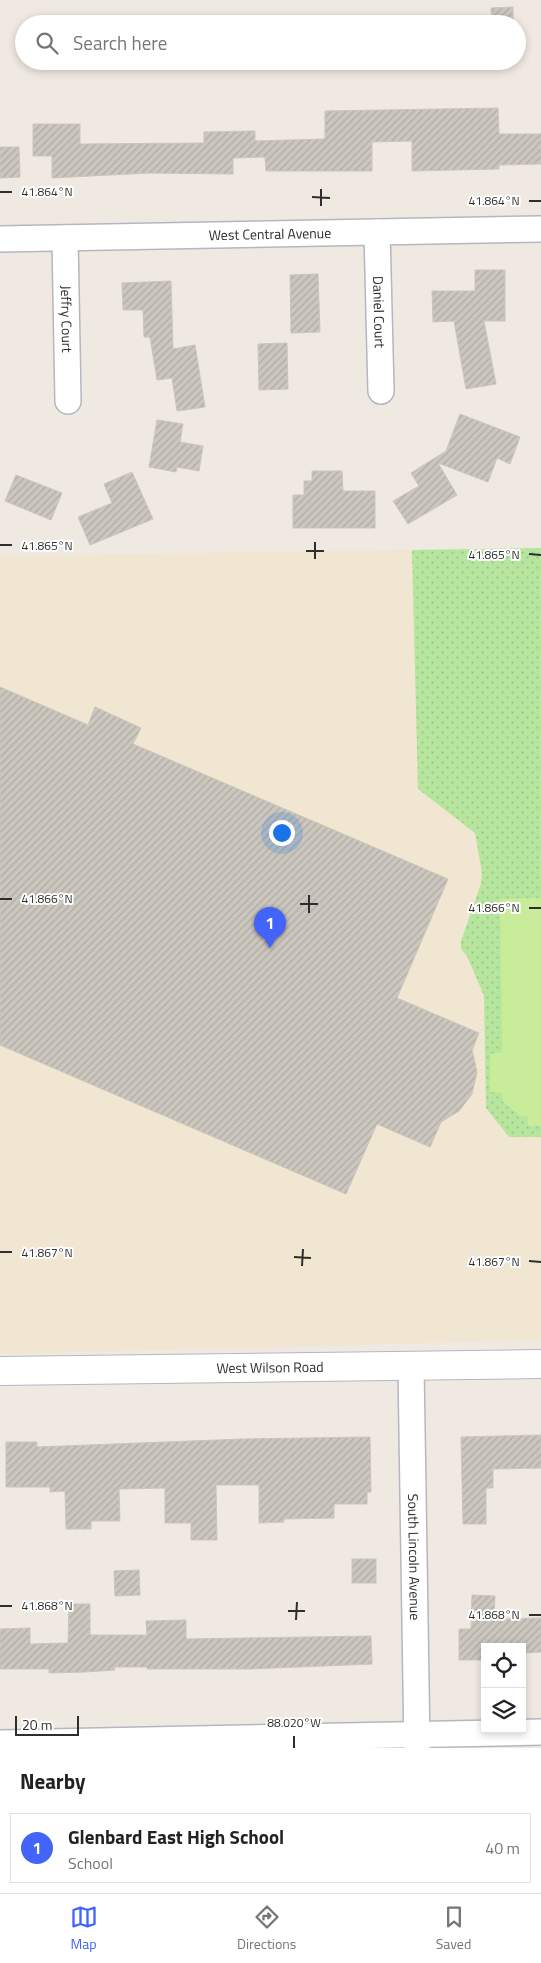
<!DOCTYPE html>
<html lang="en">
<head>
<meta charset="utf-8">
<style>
  :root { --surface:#fff; --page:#f2f2f2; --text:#222; --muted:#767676; --line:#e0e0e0; --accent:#4264fb }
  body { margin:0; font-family:"Titillium Web",sans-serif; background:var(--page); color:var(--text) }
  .controls { position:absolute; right:15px; bottom:15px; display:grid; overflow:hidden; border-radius:0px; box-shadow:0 2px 8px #0003 }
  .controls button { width:45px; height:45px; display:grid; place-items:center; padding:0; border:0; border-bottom:1px solid var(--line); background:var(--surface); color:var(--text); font:25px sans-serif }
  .scale { position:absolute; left:15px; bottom:12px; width:64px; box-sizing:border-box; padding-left:5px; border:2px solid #2e2e2e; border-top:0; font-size:14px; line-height:18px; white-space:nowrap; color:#2e2e2e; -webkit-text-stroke:4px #fff; paint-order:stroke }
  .you { position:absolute; left:281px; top:832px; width:18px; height:18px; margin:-12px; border:4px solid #fff; border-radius:50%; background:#1a73e8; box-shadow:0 0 0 8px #1a73e833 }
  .badge { display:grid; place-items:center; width:32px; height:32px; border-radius:50%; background:var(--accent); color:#fff; font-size:16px; font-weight:700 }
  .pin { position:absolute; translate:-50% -41px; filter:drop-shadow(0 1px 2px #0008) }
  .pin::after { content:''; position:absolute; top:26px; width:18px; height:15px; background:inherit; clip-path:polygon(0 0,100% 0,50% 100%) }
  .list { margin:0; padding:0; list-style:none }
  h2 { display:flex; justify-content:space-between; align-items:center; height:65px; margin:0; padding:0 20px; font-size:21px }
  h2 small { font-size:16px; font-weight:400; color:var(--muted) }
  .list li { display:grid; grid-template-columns:32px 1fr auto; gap:15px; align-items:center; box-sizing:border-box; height:70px; margin:0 10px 10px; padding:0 10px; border:1px solid var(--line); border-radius:0px }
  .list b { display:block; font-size:19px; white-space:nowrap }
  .list p { margin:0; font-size:16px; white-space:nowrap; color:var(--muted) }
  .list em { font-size:16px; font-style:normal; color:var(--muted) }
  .icon { flex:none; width:28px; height:28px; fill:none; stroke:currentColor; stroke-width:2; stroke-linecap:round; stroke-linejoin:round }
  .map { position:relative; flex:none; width:541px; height:1748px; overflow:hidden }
  .search { position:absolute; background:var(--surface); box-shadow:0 2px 8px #0003; left:15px; right:15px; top:15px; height:55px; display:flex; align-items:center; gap:12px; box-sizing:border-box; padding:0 18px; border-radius:28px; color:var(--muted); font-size:19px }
  .sheet { height:145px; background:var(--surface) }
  nav { display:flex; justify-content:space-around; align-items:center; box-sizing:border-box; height:70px; border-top:1px solid var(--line); background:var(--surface); font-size:14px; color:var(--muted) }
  nav a { display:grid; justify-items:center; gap:2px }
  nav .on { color:var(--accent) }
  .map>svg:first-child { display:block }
</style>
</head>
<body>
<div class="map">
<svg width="541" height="1748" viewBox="0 0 541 1748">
  <defs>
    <pattern id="grass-dots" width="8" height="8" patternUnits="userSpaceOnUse" patternTransform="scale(1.25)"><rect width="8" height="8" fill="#b6e59e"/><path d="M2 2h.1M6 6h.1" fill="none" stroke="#9dc588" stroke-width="1.8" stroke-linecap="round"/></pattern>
    <pattern id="building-hatch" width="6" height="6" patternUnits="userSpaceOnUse" patternTransform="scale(1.25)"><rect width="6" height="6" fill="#cbc7bf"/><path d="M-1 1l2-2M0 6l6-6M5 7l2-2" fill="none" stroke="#afaba4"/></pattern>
  </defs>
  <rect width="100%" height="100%" fill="#efe9e1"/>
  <polygon fill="#f0e6d1" points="541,548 541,1340 0,1354 0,556"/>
  <polygon fill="url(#grass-dots)" points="541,548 541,1137 509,1137 486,1108 484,996 467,956 461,949 461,941 481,884 482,873 475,833 418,789 412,550"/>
  <polygon fill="#c9ec9a" points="541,898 541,1125 528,1126 527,1116 520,1116 503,1102 502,1093 490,1092 490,1054 502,1052 500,899"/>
  <g fill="url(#building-hatch)" stroke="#cbc5ba">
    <polygon points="513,7 513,24 492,24 491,8"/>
    <polygon points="498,108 499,134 541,134 541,164 499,165 499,169 412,171 412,141 372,142 372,171 266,171 265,157 233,158 233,174 149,173 52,178 52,156 33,156 33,124 80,124 80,144 204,143 204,132 255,131 255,141 325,139 325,111"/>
    <polygon points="0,147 19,147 20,177 0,178"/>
    <polygon points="475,270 505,270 505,321 484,321 496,384 466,389 454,321 433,322 432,291 475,291"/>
    <polygon points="318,274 320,332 291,333 290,275"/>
    <polygon points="171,281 173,349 195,345 205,407 177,411 172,378 157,380 150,337 144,337 143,310 123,310 122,283"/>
    <polygon points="287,343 288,389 259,390 258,344"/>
    <polygon points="460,414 520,437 510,464 497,458 488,482 438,463 457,495 408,524 393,501 419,486 411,473 446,451"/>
    <polygon points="157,420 183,424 180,442 203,446 199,471 177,467 176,472 149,467"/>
    <polygon points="312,471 342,471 343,491 375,491 375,528 293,528 293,495 304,495 304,481 312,481"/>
    <polygon points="132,472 153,519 90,545 78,517 112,503 104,484"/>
    <polygon points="16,475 62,493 51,520 5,501"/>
    <polygon points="0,687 88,725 95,707 141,728 133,744 448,879 397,998 479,1033 472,1050 477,1072 472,1094 459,1111 441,1122 430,1147 377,1124 346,1194 0,1045"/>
    <polygon points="541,1435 541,1468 493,1469 493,1488 486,1488 486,1524 463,1524 461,1437"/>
    <polygon points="370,1437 371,1492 367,1492 367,1504 334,1504 334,1518 284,1519 284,1522 259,1523 259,1485 216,1485 217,1540 191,1540 191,1523 165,1523 165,1488 119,1489 120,1521 91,1521 91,1529 66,1529 65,1491 50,1492 50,1487 6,1487 6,1442 37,1442 37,1447 242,1439"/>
    <rect x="352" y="1559" width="24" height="24"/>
    <polygon points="139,1570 140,1595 115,1596 114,1571"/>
    <polygon points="472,1595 495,1596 494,1619 541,1618 541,1652 522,1653 522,1647 485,1647 485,1660 459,1660 459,1629 471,1629"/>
    <polygon points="69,1604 90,1604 90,1635 147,1635 146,1621 186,1620 186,1639 371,1636 372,1664 251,1669 147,1669 147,1667 114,1667 115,1670 85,1672 49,1673 49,1669 0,1669 0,1629 30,1628 30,1644 68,1643"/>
  </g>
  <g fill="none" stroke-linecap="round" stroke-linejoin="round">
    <defs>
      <g id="minor">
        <path id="s1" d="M 377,232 L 381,391"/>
        <path id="s2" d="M 65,238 L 68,401"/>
        <path id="s3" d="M 0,239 L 541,229"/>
        <path id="s4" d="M 411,1366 L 417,1748"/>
        <polyline points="0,1743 541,1732"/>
      </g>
      <g id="tertiary">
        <path id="s5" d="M 0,1371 L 541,1364"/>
      </g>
    </defs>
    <use href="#minor" stroke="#b4b7c1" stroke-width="28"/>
    <use href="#tertiary" stroke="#b4b7c1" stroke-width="30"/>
    <use href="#minor" stroke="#fff" stroke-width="25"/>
    <use href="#tertiary" stroke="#fff" stroke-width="28"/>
  </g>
  <path fill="none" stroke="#2e2e2e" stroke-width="2" d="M 0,192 L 12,192M 312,197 L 330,198M 529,201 L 541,201M 321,206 L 321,189M 0,545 L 12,545M 306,551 L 324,551M 529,554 L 541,555M 315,559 L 315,542M 0,899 L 12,899M 300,904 L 318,904M 529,908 L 541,908M 309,913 L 309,895M 0,1252 L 12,1252M 294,1257 L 311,1258M 529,1261 L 541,1262M 302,1266 L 303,1249M 0,1606 L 12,1606M 288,1611 L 305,1611M 529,1615 L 541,1615M 296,1620 L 297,1602M 294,1748 L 294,1736"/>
  <g text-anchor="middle" stroke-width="4" stroke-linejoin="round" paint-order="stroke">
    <g font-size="14" fill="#2e2e2e" stroke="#fff">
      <text dy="5" stroke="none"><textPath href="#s3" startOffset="270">West Central Avenue</textPath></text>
      <text dy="5" stroke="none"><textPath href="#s1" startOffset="80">Daniel Court</textPath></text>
      <text dy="5" stroke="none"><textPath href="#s2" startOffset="81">Jeffry Court</textPath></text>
      <text dy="5" stroke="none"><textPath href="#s5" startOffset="270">West Wilson Road</textPath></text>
      <text dy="5" stroke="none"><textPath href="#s4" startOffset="191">South Lincoln Avenue</textPath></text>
    </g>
  </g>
  <g font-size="12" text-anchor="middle" fill="#2e2e2e" stroke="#fff" stroke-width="4" stroke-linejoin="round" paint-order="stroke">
    <text x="47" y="196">41.864°N</text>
    <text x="494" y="205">41.864°N</text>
    <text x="47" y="550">41.865°N</text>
    <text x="494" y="559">41.865°N</text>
    <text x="47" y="903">41.866°N</text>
    <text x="494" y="912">41.866°N</text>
    <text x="47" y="1257">41.867°N</text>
    <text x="494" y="1266">41.867°N</text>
    <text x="47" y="1610">41.868°N</text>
    <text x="494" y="1619">41.868°N</text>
    <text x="294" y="1727">88.020°W</text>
  </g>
</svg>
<div class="controls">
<button><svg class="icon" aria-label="locate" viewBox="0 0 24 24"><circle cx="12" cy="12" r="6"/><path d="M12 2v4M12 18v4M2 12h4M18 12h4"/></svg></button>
<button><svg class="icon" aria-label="layers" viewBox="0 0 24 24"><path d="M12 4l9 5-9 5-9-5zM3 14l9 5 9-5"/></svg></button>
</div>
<div class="scale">20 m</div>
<div class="you"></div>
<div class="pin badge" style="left:270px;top:948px">1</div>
<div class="search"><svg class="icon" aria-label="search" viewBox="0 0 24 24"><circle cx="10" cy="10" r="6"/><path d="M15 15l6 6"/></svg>Search here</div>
</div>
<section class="sheet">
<h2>Nearby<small></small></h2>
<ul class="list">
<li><span class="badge">1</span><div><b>Glenbard East High School</b><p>School</p></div><em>40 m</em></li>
</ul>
</section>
<nav>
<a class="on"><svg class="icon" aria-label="map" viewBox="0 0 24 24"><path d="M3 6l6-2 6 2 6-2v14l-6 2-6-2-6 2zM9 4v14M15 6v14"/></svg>Map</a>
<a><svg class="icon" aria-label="directions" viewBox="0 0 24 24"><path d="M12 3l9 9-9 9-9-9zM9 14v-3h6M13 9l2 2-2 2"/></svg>Directions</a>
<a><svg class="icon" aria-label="saved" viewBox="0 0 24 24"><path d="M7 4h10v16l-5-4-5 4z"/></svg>Saved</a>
</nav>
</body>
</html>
